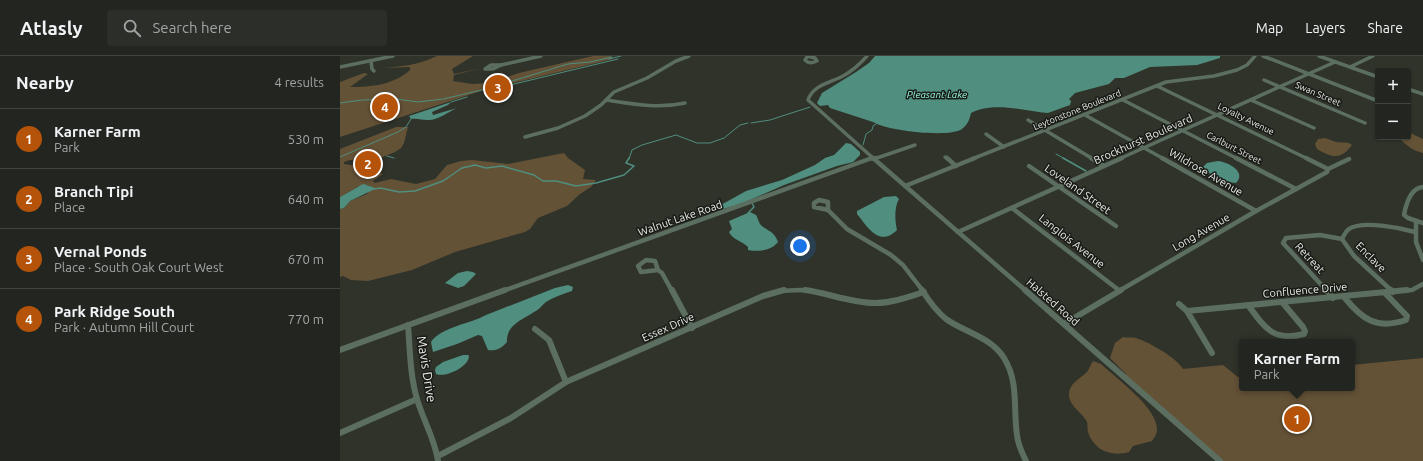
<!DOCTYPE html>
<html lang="en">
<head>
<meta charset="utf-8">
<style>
  :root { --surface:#232620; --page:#2b2e29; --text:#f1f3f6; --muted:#a3a5a5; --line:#40433e; --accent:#b45309 }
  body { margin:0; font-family:Ubuntu,sans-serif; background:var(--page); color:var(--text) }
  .controls { position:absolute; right:12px; top:12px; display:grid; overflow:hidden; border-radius:4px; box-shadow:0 1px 3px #0004 }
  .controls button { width:36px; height:36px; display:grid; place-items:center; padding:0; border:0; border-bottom:1px solid var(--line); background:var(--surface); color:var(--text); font:20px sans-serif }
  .you { position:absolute; left:460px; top:190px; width:14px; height:14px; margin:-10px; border:3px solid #fff; border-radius:50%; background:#1a73e8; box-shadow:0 0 0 6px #1a73e833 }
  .badge { display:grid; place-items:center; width:26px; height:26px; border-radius:50%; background:var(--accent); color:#fff; font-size:13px; font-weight:700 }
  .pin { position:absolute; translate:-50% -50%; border:2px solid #fff; box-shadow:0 1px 4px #0006 }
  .popup { position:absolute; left:899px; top:283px; width:116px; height:52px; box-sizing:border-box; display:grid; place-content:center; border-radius:4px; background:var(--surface); filter:drop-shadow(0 1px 3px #0005); font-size:13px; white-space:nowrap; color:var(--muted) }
  .popup b { font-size:15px; color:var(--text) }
  .popup::after { content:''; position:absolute; left:50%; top:100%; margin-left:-8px; border:8px solid transparent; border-top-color:var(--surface) }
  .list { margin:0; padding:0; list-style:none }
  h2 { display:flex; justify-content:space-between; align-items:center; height:52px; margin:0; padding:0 16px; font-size:17px }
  h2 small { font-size:13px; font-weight:400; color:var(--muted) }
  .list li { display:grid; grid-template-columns:26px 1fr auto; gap:12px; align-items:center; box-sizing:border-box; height:60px; padding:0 16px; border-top:1px solid var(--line) }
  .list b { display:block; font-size:15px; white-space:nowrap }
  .list p { margin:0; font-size:13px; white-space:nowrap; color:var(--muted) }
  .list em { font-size:13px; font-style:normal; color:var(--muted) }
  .icon { flex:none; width:22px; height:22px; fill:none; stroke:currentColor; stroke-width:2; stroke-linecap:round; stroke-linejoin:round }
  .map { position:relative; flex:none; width:1083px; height:405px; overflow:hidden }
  header { display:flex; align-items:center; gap:24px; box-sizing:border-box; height:56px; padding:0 20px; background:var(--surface); border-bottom:1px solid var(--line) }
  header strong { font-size:19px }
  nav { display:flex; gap:22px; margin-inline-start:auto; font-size:14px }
  .search { width:280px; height:36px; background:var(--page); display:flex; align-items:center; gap:10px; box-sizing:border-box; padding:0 14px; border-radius:4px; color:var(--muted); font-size:15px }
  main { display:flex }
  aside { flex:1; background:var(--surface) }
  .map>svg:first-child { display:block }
</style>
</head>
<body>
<header>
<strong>Atlasly</strong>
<div class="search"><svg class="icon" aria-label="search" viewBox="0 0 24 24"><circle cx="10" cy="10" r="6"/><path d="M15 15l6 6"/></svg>Search here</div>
<nav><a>Map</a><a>Layers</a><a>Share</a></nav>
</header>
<main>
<aside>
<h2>Nearby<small>4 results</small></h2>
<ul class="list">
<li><span class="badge">1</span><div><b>Karner Farm</b><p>Park</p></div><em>530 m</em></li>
<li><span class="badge">2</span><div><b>Branch Tipi</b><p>Place</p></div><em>640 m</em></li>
<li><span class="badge">3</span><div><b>Vernal Ponds</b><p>Place · South Oak Court West</p></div><em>670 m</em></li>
<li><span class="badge">4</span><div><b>Park Ridge South</b><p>Park · Autumn Hill Court</p></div><em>770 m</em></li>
</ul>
</aside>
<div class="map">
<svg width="1083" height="405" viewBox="0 0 1083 405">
  <rect width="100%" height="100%" fill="#2f332a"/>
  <g fill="#645237">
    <path d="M 97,0 L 133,0 L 112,13 L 114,18 L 142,12 L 114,19 L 113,25 L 132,28 L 149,27 L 179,17 L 253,0 L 271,0 L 273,3 L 144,34 L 0,81 L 0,26 L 24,17 L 28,18 L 10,31 C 32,31 53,29 70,14 L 70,11 L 44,12 C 64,10 78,9 97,0 Z"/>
    <polygon points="56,71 68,71 64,87 61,92 55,96 35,104 10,104 4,106 4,108 29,112 43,118 33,125 35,127 51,123 76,128 95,123 107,109 121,105 132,104 168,108 224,97 228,102 245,114 243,123 256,124 251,131 240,138 227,150 198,162 190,173 185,176 115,196 72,214 28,225 11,224 3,220 0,221 0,153 4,152 10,145 27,138 33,131 27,129 17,131 0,141 0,93"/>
    <path d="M 1068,76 L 1083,83 L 1083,97 C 1073,95 1066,89 1059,82 L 1068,81 Z"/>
    <path d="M 985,82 L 996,86 L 1009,87 L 1012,89 C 1001,104 992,102 977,93 L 975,88 L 978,83 Z"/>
    <path d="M 783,281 C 787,282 792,281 796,282 C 809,286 837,302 843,313 L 883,309 L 898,321 L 902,321 L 902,332 L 1012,332 L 1012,309 L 1083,302 L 1083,405 L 879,405 L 781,319 L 786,318 L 770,302 L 775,287 Z"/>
    <path d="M 753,305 L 761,308 C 777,323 818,352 817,374 C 817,378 814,382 812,385 L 793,390 L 789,396 C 772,401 754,395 748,376 C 747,373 748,369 747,366 C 743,357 729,350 729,339 C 729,327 740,323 747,316 C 749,313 751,308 753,305 Z"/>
  </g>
  <g fill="#508e7f">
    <path d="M 535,0 L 880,0 L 880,2 L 857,9 L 810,11 L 784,22 L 775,22 L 769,28 L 735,37 L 729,43 L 731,45 L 730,49 L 708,57 C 684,55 654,45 631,57 C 629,65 628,68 622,73 C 609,82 547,75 533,66 L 490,52 L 488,49 L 480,50 L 477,47 L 482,37 L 516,16 L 529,7 Z"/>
    <path d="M 111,46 L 108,49 L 92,56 L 93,59 L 117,52 C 108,56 97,65 87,64 C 82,64 77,62 71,63 L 69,60 Z"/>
    <polygon points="506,87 511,88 520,96 520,99 513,106 497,110 444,129 401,148 379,154 379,150 406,135 442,124 475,109 485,102 494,99"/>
    <path d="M 878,105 C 888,106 907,116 896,127 C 884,126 870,120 863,111 L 867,107 Z"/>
    <polygon points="23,128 33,131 35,133 10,145 4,152 0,153 0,141"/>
    <path d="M 556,140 L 559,143 C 554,152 555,164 557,174 C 539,192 527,170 517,158 L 517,155 L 544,141 Z"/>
    <path d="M 410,156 L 416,159 C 418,162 418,165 420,168 C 426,175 434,174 438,186 C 431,195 418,196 408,194 L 408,191 C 402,185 393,184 389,176 L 392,173 L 389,165 Z"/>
    <polygon points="127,215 133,216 136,218 124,230 118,232 105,227 118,217"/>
    <path d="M 228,229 L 233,231 L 232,235 C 223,238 214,241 206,246 C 202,249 199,254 194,256 C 182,264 166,269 167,286 C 161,293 156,295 148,294 L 142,280 L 138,279 L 117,288 L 93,296 L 91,286 C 101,271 130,268 146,259 L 215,232 Z"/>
    <path d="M 123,299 L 128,299 L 129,300 C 129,311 105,322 96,318 L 95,314 L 96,311 L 103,306 Z"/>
  </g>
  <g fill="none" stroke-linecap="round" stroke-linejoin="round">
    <g stroke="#508e7f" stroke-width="1">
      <polyline points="269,3 281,0"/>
      <polyline points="170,29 278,3"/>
      <polyline points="111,46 127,41"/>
      <polyline points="0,47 22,44 56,43 78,46 103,43 146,33 228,8 250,6 272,1"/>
      <polyline points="411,67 430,64 470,51"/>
      <polyline points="523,89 526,78 532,74 533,70 536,68"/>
      <polyline points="716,98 725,103"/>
      <polyline points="47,100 54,102"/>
      <polyline points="0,101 58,76 66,71 71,63"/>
      <polyline points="289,103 292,94 302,89 336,79 357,87 370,87 384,82 400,69 408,67"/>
    </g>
    <g stroke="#508e7f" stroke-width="1.5">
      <polyline points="723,102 746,115"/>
      <polyline points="34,133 40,132 59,136 75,135 103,125 122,112 135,109 146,112 162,110 194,119 203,125 216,125 236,130 256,127 284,119 294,110 286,107 289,102"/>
      <polyline points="408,157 414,151 412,147"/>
    </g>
    <g stroke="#5b6e5f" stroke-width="3.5">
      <path d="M 467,0 L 475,2 L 477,5 C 472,7 469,8 465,4 L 467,1"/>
      <path d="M 527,0 C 520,8 512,15 503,20 C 490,27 473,29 468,44 L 533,102 L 530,103"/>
      <polyline points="923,0 1038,45"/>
      <polyline points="979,0 1038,21"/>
      <polyline points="31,5 32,13 34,15"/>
      <polygon points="151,9 161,9 153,13 145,13"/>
      <polyline points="161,9 201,0"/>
      <polyline points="0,11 53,0"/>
      <polyline points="1010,11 1033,0"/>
      <polyline points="924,24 1025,67"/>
      <polyline points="817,30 968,103"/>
      <polyline points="1068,33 1083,38"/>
      <path d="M 266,44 C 293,48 318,53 345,47"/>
      <polyline points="783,44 898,103"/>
      <polyline points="911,44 974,72"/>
      <polyline points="745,59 824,103"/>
      <polyline points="688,64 753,103"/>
      <polyline points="646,78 664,91"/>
      <polyline points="185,81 218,72 245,60 261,49 274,36 307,22 336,5 349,0"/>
      <polyline points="605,101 608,103"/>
      <polyline points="533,102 534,103"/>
      <polyline points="534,103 575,89"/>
      <polyline points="632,103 826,26 874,20 897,14 907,9 915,0"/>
      <polyline points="779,103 995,6"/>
    </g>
    <g stroke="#5b6e5f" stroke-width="4.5">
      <polyline points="533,102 686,235"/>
      <polyline points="607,102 616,110"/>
      <polyline points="751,102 764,110"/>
      <polyline points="822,102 916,155"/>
      <polyline points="896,102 956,133"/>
      <polyline points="966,102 988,113"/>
      <polyline points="534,103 536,102"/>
      <polyline points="689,110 776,170"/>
      <polyline points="565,130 635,102"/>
      <path d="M 1083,131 C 1070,132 1066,148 1064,159 L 1068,162 L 1083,167"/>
      <polygon points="479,144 488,146 488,154 474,151 474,147"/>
      <polyline points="672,152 780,235"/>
      <polyline points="488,154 507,173 551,199 563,209 583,235"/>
      <polyline points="1076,165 1076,186 1083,204"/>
      <polyline points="618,176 782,102"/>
      <polygon points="306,204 315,205 318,214 301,216 298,210"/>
      <polyline points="318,214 322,217 332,235"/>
      <polyline points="163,235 532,102"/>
      <polyline points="438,235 461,234 473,235"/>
      <polyline points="779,235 916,155 987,116 988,113 1009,103"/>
      <polyline points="987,235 943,187 946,182 980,179 1002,183"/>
      <path d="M 1052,235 L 1014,200 L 1002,183 C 1004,179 1006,175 1009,173 C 1022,164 1061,172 1075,176"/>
      <polyline points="1057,235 1072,234 1083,228"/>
    </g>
    <g stroke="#5b6e5f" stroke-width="6">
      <polyline points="332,234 352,272"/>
      <path d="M 465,234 C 488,237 511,247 535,247 C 552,247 568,241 584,236"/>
      <path d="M 582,234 C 589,245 596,255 606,263 C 624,276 651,281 664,302 C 679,326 673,352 677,379 C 678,389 682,397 686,405"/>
      <polyline points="685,234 880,405"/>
      <polyline points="986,234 993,242"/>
      <polyline points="1051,234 1053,236"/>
      <path d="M 1004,241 C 1022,263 1036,274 1066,264 L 1067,260 L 1045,237"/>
      <polyline points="839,248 847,255"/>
      <path d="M 908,249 C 925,272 933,286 964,278 L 965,275 L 963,271 L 942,246"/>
      <polyline points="724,268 781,234"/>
      <path d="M 68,269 C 70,294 70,319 77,343 C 83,364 95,383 98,405"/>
      <polyline points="195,273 209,284 226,326"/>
      <polyline points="0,294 165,234"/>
      <polyline points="872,297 847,255 1067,234"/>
      <polyline points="0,377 77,343"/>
      <polyline points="98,400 171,362 226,326 423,240 444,234"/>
    </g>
  </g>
  <g text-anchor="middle" stroke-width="3" stroke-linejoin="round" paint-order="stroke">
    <g font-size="9" fill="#e8ebe5" stroke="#181a16">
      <text transform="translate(978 38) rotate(23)" y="3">Swan Street</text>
      <text transform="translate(737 54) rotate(-22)" y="3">Leytonstone Boulevard</text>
      <text transform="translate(906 63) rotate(26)" y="3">Loyalty Avenue</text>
      <text transform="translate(894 92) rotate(27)" y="3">Carlburt Street</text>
    </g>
    <g font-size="10" font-style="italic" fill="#97f9e0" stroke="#181a16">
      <text x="597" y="42">Pleasant Lake</text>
    </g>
    <g font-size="11" fill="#e8ebe5" stroke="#181a16">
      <text transform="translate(803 83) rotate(-24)" y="4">Brockhurst Boulevard</text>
      <text transform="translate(866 116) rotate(30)" y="4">Wildrose Avenue</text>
      <text transform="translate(738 133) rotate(35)" y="4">Loveland Street</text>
      <text transform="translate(340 162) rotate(-19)" y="4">Walnut Lake Road</text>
      <text transform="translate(861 176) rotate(-30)" y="4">Long Avenue</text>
      <text transform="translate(732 185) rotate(38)" y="4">Langlois Avenue</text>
      <text transform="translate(1031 201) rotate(45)" y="4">Enclave</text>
      <text transform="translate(970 202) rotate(47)" y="4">Retreat</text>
      <text transform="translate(965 234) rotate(-5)" y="4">Confluence Drive</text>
      <text transform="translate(713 246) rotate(41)" y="4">Halsted Road</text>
      <text transform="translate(328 271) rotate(-24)" y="4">Essex Drive</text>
    </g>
    <g font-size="13" fill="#e8ebe5" stroke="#181a16">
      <text transform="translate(87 313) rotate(81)" y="5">Mavis Drive</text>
    </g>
  </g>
</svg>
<div class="controls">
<button>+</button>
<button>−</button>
</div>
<div class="you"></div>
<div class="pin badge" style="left:957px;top:363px">1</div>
<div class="popup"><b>Karner Farm</b>Park</div>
<div class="pin badge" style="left:28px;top:108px">2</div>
<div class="pin badge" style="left:158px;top:32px">3</div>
<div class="pin badge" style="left:45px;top:51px">4</div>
</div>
</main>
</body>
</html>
